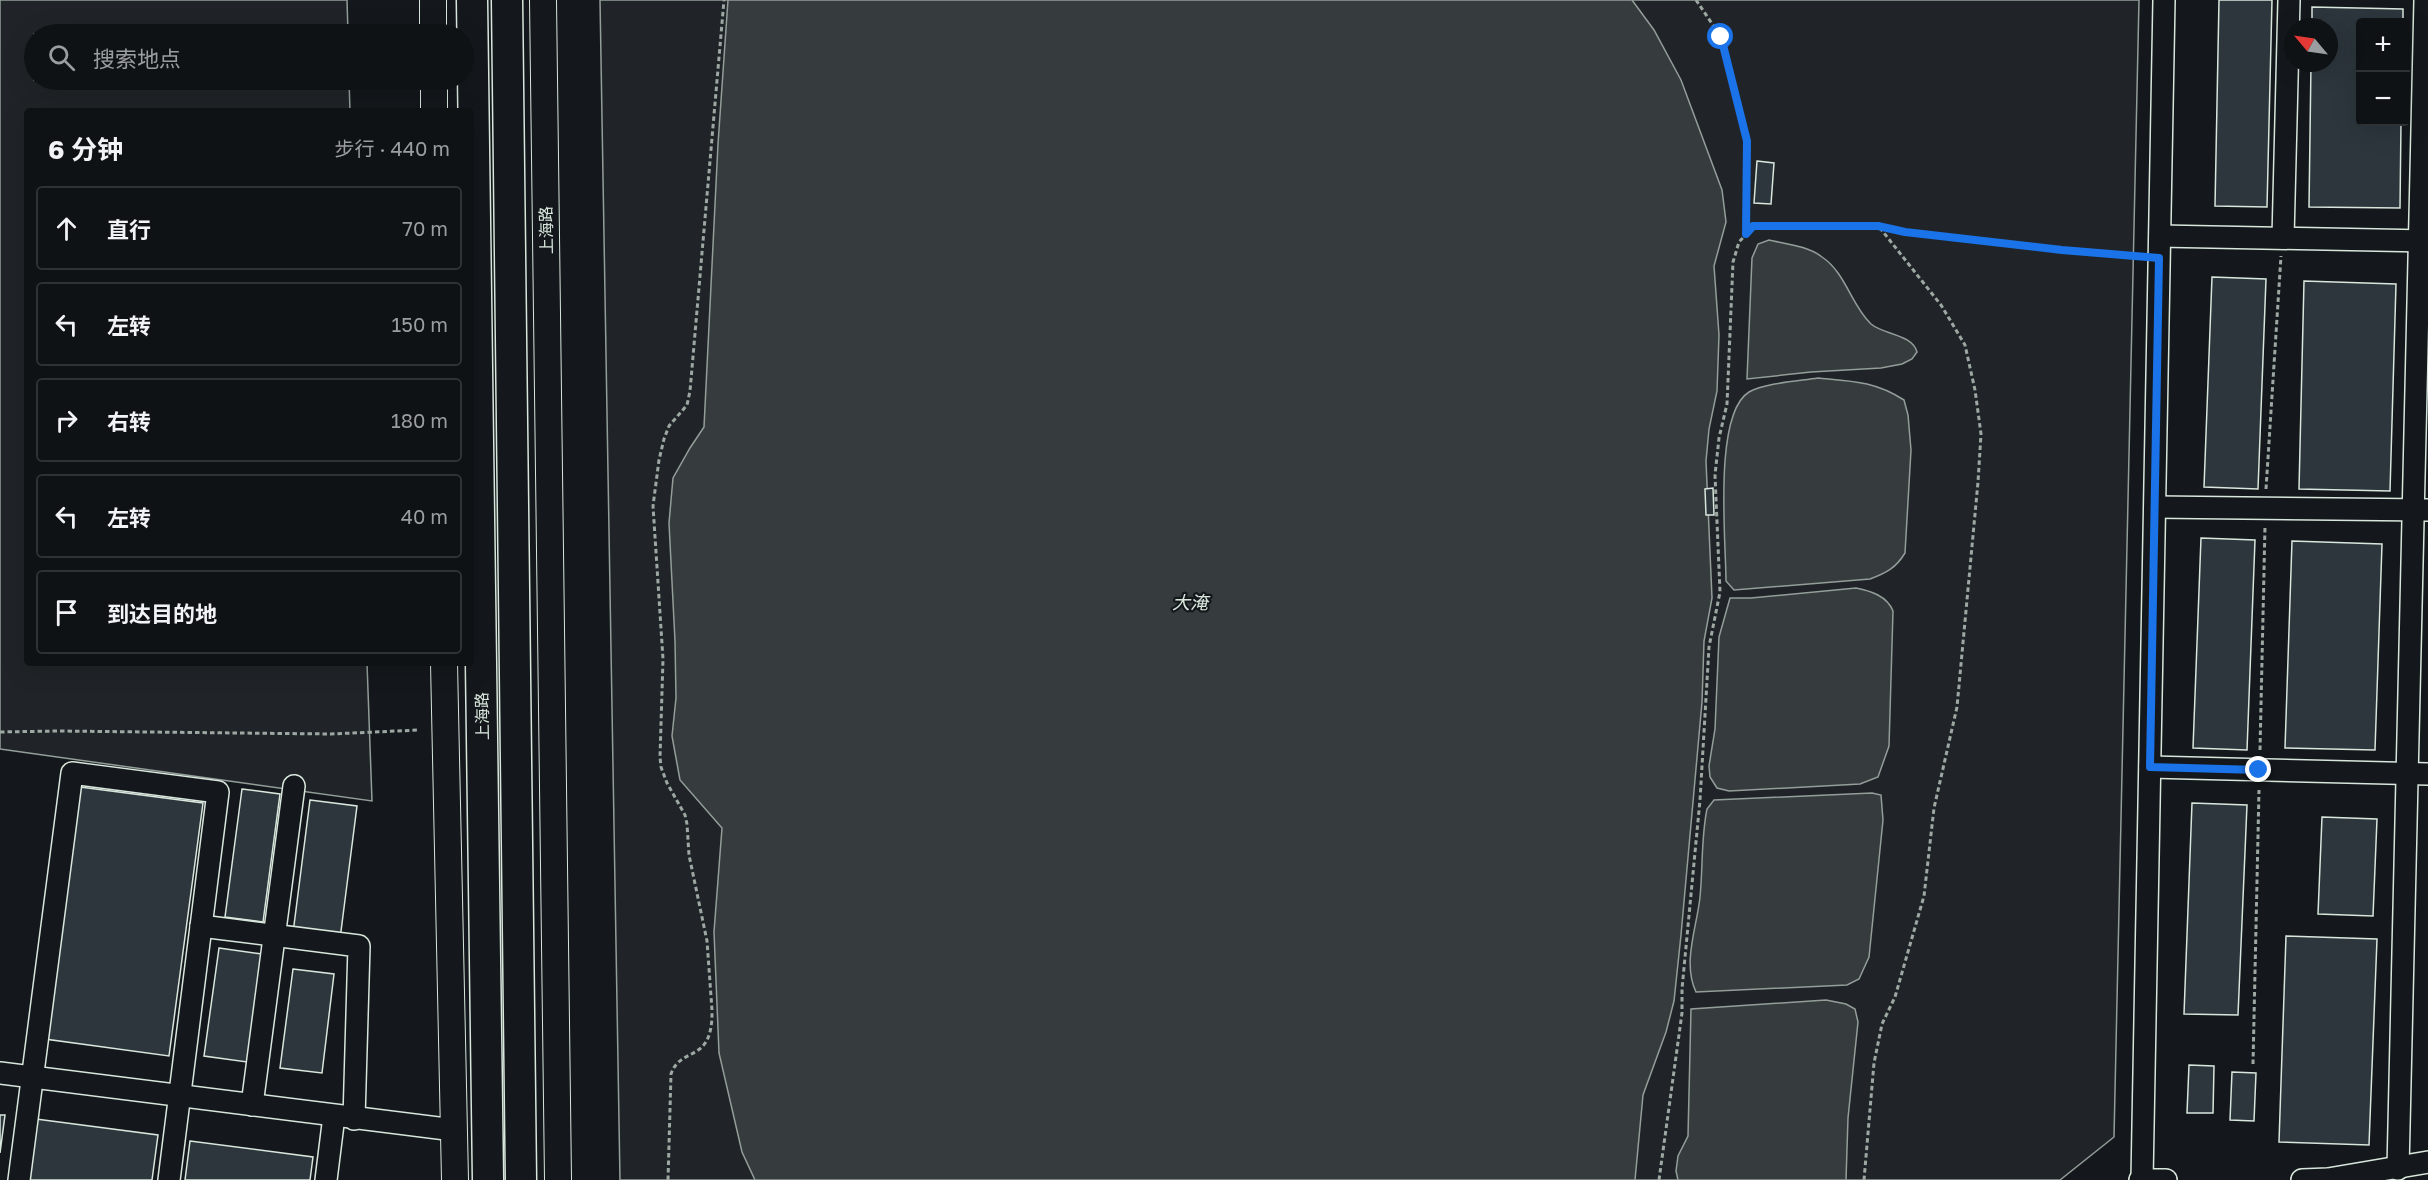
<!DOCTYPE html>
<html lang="zh">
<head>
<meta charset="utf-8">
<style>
  :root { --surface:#0f1215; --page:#1d2022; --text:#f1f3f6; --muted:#9b9ea0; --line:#2f3234 }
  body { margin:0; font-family:"Golos Text","Noto Sans SC",sans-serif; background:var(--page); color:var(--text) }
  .controls { position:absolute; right:18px; top:18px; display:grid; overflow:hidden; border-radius:6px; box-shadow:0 6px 24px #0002 }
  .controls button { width:54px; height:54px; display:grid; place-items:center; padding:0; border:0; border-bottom:2px solid var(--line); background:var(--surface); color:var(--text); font:30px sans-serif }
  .compass { position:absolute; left:2284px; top:18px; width:54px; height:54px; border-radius:50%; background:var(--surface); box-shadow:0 6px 24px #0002; rotate:299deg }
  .stop { position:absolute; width:18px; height:18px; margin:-14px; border:4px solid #1a73e8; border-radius:50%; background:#fff }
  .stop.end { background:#1a73e8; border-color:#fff; box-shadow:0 2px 6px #0008 }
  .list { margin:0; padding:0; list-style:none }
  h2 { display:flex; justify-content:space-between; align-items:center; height:78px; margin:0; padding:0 24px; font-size:26px }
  h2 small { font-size:20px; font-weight:400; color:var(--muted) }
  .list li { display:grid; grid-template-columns:39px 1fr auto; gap:18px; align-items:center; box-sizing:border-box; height:84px; margin:0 12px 12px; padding:0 12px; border:2px solid var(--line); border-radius:6px }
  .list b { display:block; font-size:22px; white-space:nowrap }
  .list em { font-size:20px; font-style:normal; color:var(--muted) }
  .icon { flex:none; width:33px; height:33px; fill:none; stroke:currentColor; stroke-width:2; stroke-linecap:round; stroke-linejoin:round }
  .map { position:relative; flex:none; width:2428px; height:1180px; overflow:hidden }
  .search { position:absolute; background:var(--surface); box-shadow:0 6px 24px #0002; left:24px; top:24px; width:450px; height:66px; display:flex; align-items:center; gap:15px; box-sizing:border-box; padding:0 21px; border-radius:33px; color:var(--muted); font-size:22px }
  .panel { position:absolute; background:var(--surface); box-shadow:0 6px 24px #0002; left:24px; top:108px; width:450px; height:558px; border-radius:6px }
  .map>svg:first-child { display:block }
</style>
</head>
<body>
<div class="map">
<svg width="2428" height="1180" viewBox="0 0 2428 1180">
  <rect width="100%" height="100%" fill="#14181c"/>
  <g fill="#202428" stroke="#939e99" stroke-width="1.5">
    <polygon points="0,0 347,0 348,34 34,34 34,80 349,80 350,111 27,111 27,663 367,663 372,801 0,749"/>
    <polygon points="600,0 2139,0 2114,1137 2060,1180 620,1180"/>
  </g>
  <g fill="#363b3e" stroke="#939e99" stroke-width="1.5">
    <polygon points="728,0 1632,0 1654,30 1681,80 1722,190 1726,222 1714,266 1719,335 1717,391 1709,429 1706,461 1712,598 1704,641 1702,702 1681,935 1674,1001 1666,1032 1643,1095 1635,1180 755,1180 742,1152 719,1053 714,932 722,828 680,780 672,736 676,698 675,641 669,523 673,478 690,448 704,427 718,144"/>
    <path d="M 1769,240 C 1786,244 1808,246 1822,257 C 1846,273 1851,305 1871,324 C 1884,335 1912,334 1917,352 L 1912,359 L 1902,364 L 1881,368 L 1811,372 L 1747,379 L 1752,258 L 1758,244 Z"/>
    <path d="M 1818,378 C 1851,381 1875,381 1904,400 L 1908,415 L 1911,450 L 1905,553 C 1896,568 1886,573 1870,579 L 1734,590 L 1726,581 C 1726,542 1713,414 1749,392 C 1765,383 1799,381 1818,378 Z"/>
    <path d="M 1856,588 C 1871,591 1887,596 1893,611 L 1889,746 L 1878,777 L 1860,784 L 1729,791 L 1717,788 L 1710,777 L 1709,766 L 1715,729 L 1719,637 L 1730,598 L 1751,598 Z"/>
    <path d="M 1872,793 L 1881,795 L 1883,820 L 1869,957 L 1859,979 L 1847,985 L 1696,992 C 1682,963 1697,927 1700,897 C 1703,867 1701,838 1707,809 L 1714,800 Z"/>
    <polygon points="1826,1000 1846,1004 1855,1009 1858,1022 1848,1118 1846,1180 1678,1180 1676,1171 1678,1156 1688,1136 1691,1009"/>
  </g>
  <g fill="#2c363c" stroke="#d8e6dc" stroke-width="1.5">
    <polygon points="2219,0 2272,0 2267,207 2215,206"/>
    <polygon points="2312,7 2403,9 2403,22 2360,22 2360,122 2401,122 2400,208 2309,207 2311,63 2329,63 2329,27 2312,27"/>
    <polygon points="1757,161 1774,163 1771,204 1754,203"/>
    <polygon points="2212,277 2266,279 2258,489 2204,487"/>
    <polygon points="2304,281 2396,284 2390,491 2299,489"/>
    <polygon points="1713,488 1714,515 1706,515 1705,489"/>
    <polygon points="2201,538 2255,540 2247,750 2193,748"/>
    <polygon points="2292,541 2382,544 2375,750 2285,748"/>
    <polygon points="80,787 203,803 169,1056 45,1039"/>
    <polygon points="242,789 280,794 263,922 225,917"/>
    <polygon points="310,800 357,806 340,939 293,933"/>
    <polygon points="2192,803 2247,805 2238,1015 2184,1014"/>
    <polygon points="2322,817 2377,819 2373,916 2318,914"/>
    <polygon points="2286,936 2377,939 2369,1145 2279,1142"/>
    <polygon points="219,948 262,954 247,1062 204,1056"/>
    <polygon points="293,969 334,974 322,1073 280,1068"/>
    <polygon points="2189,1065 2214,1066 2213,1113 2187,1113"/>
    <polygon points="2232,1072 2256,1073 2254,1121 2230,1120"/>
    <polygon points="0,1115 5,1115 0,1153"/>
    <polygon points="36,1119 158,1135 152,1180 28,1180"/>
    <polygon points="190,1141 313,1157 310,1180 185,1180"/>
  </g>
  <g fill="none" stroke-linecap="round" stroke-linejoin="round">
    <defs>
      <g id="minor">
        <polyline points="2160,236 2428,241"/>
        <polyline points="2283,238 2289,0"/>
        <polyline points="2155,507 2428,510"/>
        <polyline points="2150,767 2428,774"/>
        <polyline points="201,926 359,946 354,1119"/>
        <polyline points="0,1073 454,1130"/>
        <polyline points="252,1105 294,786"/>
        <polyline points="2398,1169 2425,0"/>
        <polyline points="19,1180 72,773 218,792 169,1180"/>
        <polyline points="326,1180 334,1116"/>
        <polyline points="2140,1180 2166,1180"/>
        <polyline points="2142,1180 2164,0"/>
        <polyline points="2302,1180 2328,1179 2428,1162"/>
      </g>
      <g id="major">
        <polyline points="433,0 433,34"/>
        <polyline points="543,0 558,1180"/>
        <polyline points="434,80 434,111"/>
        <polyline points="444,663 455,1180"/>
      </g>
      <g id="highway">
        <polyline points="472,0 488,1180"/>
        <polyline points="507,0 521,1180"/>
      </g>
    </defs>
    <use href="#minor" stroke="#d8e6dc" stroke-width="24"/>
    <use href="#major" stroke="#d8e6dc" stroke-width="28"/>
    <use href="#highway" stroke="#d8e6dc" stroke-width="33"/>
    <g stroke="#9da8a2" stroke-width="3" stroke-dasharray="4.5 3" stroke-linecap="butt">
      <polyline points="1696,0 1721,37 1747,141 1746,233"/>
      <polyline points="2266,489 2281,256"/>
      <polyline points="0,732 57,731 331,734 419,730"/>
      <polyline points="2260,750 2265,526"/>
      <polyline points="2253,1064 2259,790"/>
      <path d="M 668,1180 L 671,1074 C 681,1045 713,1065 712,1010 L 707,941 L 689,855 L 687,824 L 685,815 L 667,783 L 661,767 L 660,757 L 663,659 L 653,506 L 659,460 L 664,439 L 669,426 L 687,405 L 690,391 L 724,0"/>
      <polyline points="1659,1180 1682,1013 1682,989 1700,800 1709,647 1720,592 1715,475 1719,438 1727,404 1733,262 1739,242 1753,227 1878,226 1905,232 2062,250 2140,256"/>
      <polyline points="1864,1180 1874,1063 1882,1024 1895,997 1924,896 1934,808 1957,707 1978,482 1981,434 1975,390 1965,345 1941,305 1880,228"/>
    </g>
    <use href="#minor" stroke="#14181c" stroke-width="21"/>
    <use href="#major" stroke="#14181c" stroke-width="26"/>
    <use href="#highway" stroke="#14181c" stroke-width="30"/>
  </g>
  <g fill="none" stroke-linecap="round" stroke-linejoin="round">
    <polyline stroke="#1a73e8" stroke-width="8" points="1721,37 1747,141 1746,234 1753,226 1878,226 1905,232 2062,250 2159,258 2150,767 2259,770"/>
  </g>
  <g text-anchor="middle" stroke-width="4.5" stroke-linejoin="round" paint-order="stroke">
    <g font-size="16" fill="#d8e6dc" stroke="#14181c">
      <text transform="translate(546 230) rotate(-91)" y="6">上海路</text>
      <text transform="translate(482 716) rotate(-91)" y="6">上海路</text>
    </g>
    <g font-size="18" font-style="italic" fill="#d8e6dc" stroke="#14181c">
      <text x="1190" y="609">大淹</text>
    </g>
  </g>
</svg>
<div class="controls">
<button>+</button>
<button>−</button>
</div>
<svg class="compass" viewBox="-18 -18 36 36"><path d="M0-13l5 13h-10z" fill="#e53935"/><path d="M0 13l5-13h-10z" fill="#9b9ea0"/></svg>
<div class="stop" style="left:1721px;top:37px"></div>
<div class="stop end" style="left:2259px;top:770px"></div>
<div class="search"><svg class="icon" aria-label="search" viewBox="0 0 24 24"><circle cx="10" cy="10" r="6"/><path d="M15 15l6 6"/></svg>搜索地点</div>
<section class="panel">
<h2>6 分钟<small>步行 · 440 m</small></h2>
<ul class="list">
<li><svg class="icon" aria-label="ahead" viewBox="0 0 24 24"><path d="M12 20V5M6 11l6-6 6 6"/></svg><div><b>直行</b></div><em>70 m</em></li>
<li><svg class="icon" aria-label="left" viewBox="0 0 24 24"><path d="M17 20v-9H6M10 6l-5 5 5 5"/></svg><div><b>左转</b></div><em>150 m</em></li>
<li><svg class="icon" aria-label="right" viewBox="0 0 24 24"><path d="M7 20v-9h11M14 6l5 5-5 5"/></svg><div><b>右转</b></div><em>180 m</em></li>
<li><svg class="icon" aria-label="left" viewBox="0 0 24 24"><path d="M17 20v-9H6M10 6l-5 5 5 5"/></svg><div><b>左转</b></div><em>40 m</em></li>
<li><svg class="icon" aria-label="arrive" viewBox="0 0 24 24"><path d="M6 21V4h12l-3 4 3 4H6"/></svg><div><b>到达目的地</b></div></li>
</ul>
</section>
</div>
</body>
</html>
